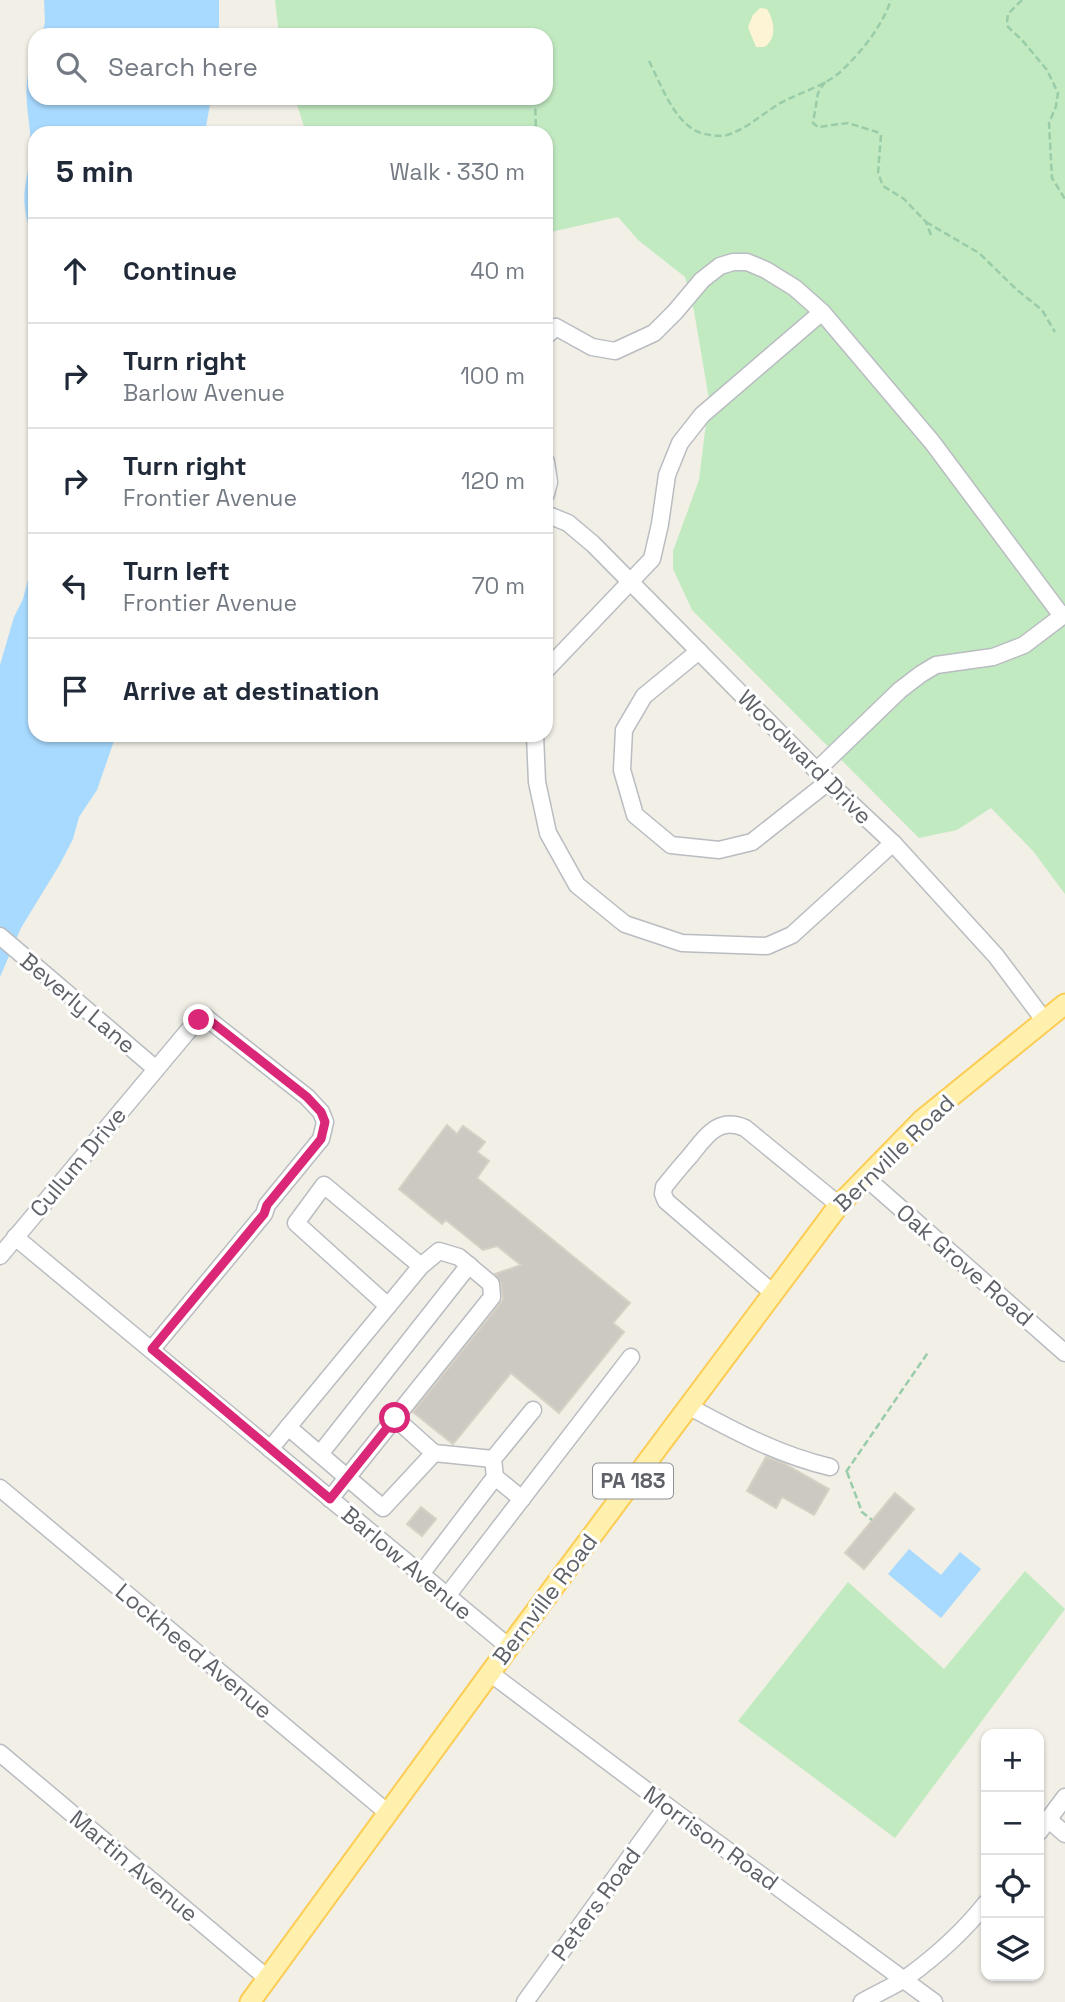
<!DOCTYPE html>
<html lang="en">
<head>
<meta charset="utf-8">
<style>
  :root { --surface:#fff; --page:#f2f2f3; --text:#1f2937; --muted:#747a83; --line:#e0e1e3 }
  body { margin:0; font-family:"Space Grotesk",sans-serif; background:var(--page); color:var(--text) }
  .controls { position:absolute; right:21px; bottom:21px; display:grid; overflow:hidden; border-radius:14px; box-shadow:0 2px 5px #0004 }
  .controls button { width:63px; height:63px; display:grid; place-items:center; padding:0; border:0; border-bottom:2px solid var(--line); background:var(--surface); color:var(--text); font:35px sans-serif }
  .stop { position:absolute; width:21px; height:21px; margin:-16px; border:5px solid #db2777; border-radius:50%; background:#fff }
  .stop.end { background:#db2777; border-color:#fff; box-shadow:0 2px 7px #0008 }
  .list { margin:0; padding:0; list-style:none }
  h2 { display:flex; justify-content:space-between; align-items:center; height:91px; margin:0; padding:0 28px; font-size:30px }
  h2 small { font-size:23px; font-weight:400; color:var(--muted) }
  .list li { display:grid; grid-template-columns:46px 1fr auto; gap:21px; align-items:center; box-sizing:border-box; height:105px; padding:0 28px; border-top:2px solid var(--line) }
  .list b { display:block; font-size:26px; white-space:nowrap }
  .list p { margin:0; font-size:23px; white-space:nowrap; color:var(--muted) }
  .list em { font-size:23px; font-style:normal; color:var(--muted) }
  .icon { flex:none; width:38px; height:38px; fill:none; stroke:currentColor; stroke-width:2; stroke-linecap:round; stroke-linejoin:round }
  .map { position:relative; flex:none; width:1065px; height:2002px; overflow:hidden }
  .search { position:absolute; background:var(--surface); box-shadow:0 2px 5px #0004; left:28px; top:28px; width:525px; height:77px; display:flex; align-items:center; gap:18px; box-sizing:border-box; padding:0 24px; border-radius:21px; color:var(--muted); font-size:26px }
  .panel { position:absolute; background:var(--surface); box-shadow:0 2px 5px #0004; left:28px; top:126px; width:525px; height:616px; border-radius:21px }
  .map>svg:first-child { display:block }
</style>
</head>
<body>
<div class="map">
<svg width="1065" height="2002" viewBox="0 0 1065 2002">
  <rect width="100%" height="100%" fill="#f1efe6"/>
  <g fill="#c2eac1">
    <polygon points="275,0 1065,0 1065,894 1033,851 991,808 957,830 919,838 692,610 673,569 673,551 699,480 709,399 694,311 685,277 638,240 618,217 546,233 546,133 306,133 295,98 546,98 546,35 279,35"/>
    <polygon points="1025,1571 1065,1609 895,1838 738,1721 848,1582 944,1669"/>
  </g>
  <path fill="#fdf4d5" d="M 760,8 L 767,9 C 775,22 777,39 764,47 L 756,47 L 748,27 L 753,15 Z"/>
  <g fill="#a8daff">
    <polygon points="44,0 219,0 219,35 42,35 45,22"/>
    <path d="M 35,52 L 35,98 L 211,98 L 205,133 L 35,133 L 35,247 C 29,228 22,208 25,188 C 27,173 31,159 31,144 C 29,108 20,87 35,52 Z"/>
    <polygon points="35,553 35,735 116,735 97,790 79,817 73,839 60,864 21,928 0,977 0,665 14,617 23,599"/>
    <polygon points="909,1549 941,1575 960,1552 981,1569 941,1618 888,1574"/>
  </g>
  <g fill="#ccc9c3" stroke="#d6d1c4" stroke-width="2">
    <polygon points="447,1125 457,1134 463,1126 485,1142 477,1152 489,1161 477,1178 630,1303 613,1323 624,1332 559,1413 511,1373 453,1444 413,1412 500,1304 503,1299 501,1283 495,1274 521,1265 497,1246 483,1250 446,1220 442,1224 399,1189"/>
    <polygon points="766,1457 783,1463 829,1489 814,1515 782,1497 776,1508 747,1491"/>
    <polygon points="895,1493 914,1509 864,1569 845,1553"/>
    <polygon points="421,1507 436,1519 422,1536 407,1524"/>
  </g>
  <g fill="none" stroke-linecap="round" stroke-linejoin="round">
    <defs>
      <g id="minor">
        <polyline points="546,336 556,327 592,347 615,351 654,333 675,312 702,280 720,266 733,262 747,262 766,270 795,288 822,312 932,442 1062,616"/>
        <polyline points="546,462 549,482 546,494"/>
        <polyline points="546,514 568,523 593,544 828,782 893,843 996,956 1044,1020"/>
        <polyline points="699,651 644,696 624,730 622,770 635,815 671,845 719,850 752,842 828,782"/>
        <polyline points="546,670 652,559 660,524 667,475 680,443 702,415 822,312"/>
        <polyline points="535,735 537,782 548,833 577,885 625,924 682,943 767,946 792,935 893,843"/>
        <polyline points="817,770 900,690 921,674 936,665 993,657 1024,645 1065,614"/>
        <polyline points="0,936 156,1069"/>
        <polyline points="865,1177 1065,1353"/>
        <polyline points="15,1237 509,1647"/>
        <polyline points="0,1256 193,1025 204,1016 307,1097 321,1112 325,1122 321,1139 267,1205 264,1214 152,1349"/>
        <path d="M 773,1293 L 666,1201 L 663,1194 L 664,1187 C 672,1177 681,1166 690,1156 C 705,1137 718,1116 745,1128 L 839,1205"/>
        <polyline points="388,1306 421,1266"/>
        <path d="M 688,1406 C 734,1431 779,1455 830,1467"/>
        <polyline points="288,1427 383,1508 434,1453 395,1418"/>
        <polyline points="270,1449 388,1306 296,1223 324,1185 421,1266 439,1251 459,1257 491,1284 492,1297 330,1499"/>
        <polyline points="434,1453 493,1459"/>
        <polyline points="320,1454 469,1265"/>
        <polyline points="495,1477 522,1499"/>
        <polyline points="0,1488 388,1813"/>
        <polyline points="421,1574 495,1477 493,1459 533,1410"/>
        <polyline points="447,1596 631,1357"/>
        <polyline points="490,1673 667,1806 934,2002"/>
        <polyline points="0,1753 267,1978"/>
        <polyline points="1048,1819 1065,1834"/>
        <polyline points="1039,1832 1065,1797"/>
        <polyline points="525,2002 667,1806"/>
        <path d="M 862,2002 C 876,1994 892,1987 906,1978 C 935,1957 964,1931 986,1903"/>
      </g>
      <polyline id="major" points="250,2002 509,1647 839,1205 922,1120 1065,1004"/>
    </defs>
    <use href="#minor" stroke="#b9bcc1" stroke-width="19"/>
    <use href="#major" stroke="#fccc54" stroke-width="23"/>
    <g stroke="#99cca8" stroke-width="2.5" stroke-dasharray="7 3.5" stroke-linecap="butt">
      <polyline points="1022,0 1008,14 1007,22 1008,27 1022,40 1047,70 1058,93 1056,106 1049,123 1052,178 1065,199"/>
      <path d="M 649,61 C 661,84 672,118 696,131 C 705,135 717,137 727,135 C 746,129 760,116 777,105 C 795,94 823,87 839,73 C 861,53 881,28 891,0"/>
      <polyline points="825,82 818,93 813,123 818,127 848,123 877,132 881,135 878,173 883,186 904,199 926,222 931,235"/>
      <polyline points="535,98 536,133"/>
      <polyline points="926,222 979,253 1016,289 1042,310 1055,332"/>
      <polyline points="846,1472 929,1351"/>
      <polyline points="847,1472 862,1512 872,1520"/>
    </g>
    <use href="#minor" stroke="#fff" stroke-width="16"/>
    <use href="#major" stroke="#fff1ad" stroke-width="19"/>
  </g>
  <g fill="none" stroke-linecap="round" stroke-linejoin="round">
    <polyline stroke="#db2777" stroke-width="9" points="199,1020 204,1016 307,1097 321,1112 325,1122 321,1139 267,1205 264,1214 152,1349 330,1499 395,1418"/>
  </g>
  <g text-anchor="middle" stroke-width="6" stroke-linejoin="round" paint-order="stroke">
    <rect fill="#fff" stroke="#8e9195" stroke-width="2" x="593" y="1463.5" width="80" height="35" rx="5"/>
    <g font-size="21" font-weight="bold" fill="#5e6268">
      <text x="633" y="1488">PA 183</text>
    </g>
    <g font-size="23" fill="#5e6268" stroke="#fff">
      <text transform="translate(805 757) rotate(45)" y="8">Woodward Drive</text>
      <text transform="translate(78 1003) rotate(40)" y="8">Beverly Lane</text>
      <text transform="translate(894 1153) rotate(-44)" y="8">Bernville Road</text>
      <text transform="translate(78 1162) rotate(-50)" y="8">Cullum Drive</text>
      <text transform="translate(965 1265) rotate(41)" y="8">Oak Grove Road</text>
      <text transform="translate(407 1563) rotate(40)" y="8">Barlow Avenue</text>
      <text transform="translate(545 1599) rotate(-53)" y="8">Bernville Road</text>
      <text transform="translate(194 1651) rotate(40)" y="8">Lockheed Avenue</text>
      <text transform="translate(711 1838) rotate(36)" y="8">Morrison Road</text>
      <text transform="translate(134 1866) rotate(40)" y="8">Martin Avenue</text>
      <text transform="translate(596 1904) rotate(-54)" y="8">Peters Road</text>
    </g>
  </g>
</svg>
<div class="controls">
<button>+</button>
<button>−</button>
<button><svg class="icon" aria-label="locate" viewBox="0 0 24 24"><circle cx="12" cy="12" r="6"/><path d="M12 2v4M12 18v4M2 12h4M18 12h4"/></svg></button>
<button><svg class="icon" aria-label="layers" viewBox="0 0 24 24"><path d="M12 4l9 5-9 5-9-5zM3 14l9 5 9-5"/></svg></button>
</div>
<div class="stop" style="left:395px;top:1418px"></div>
<div class="stop end" style="left:199px;top:1020px"></div>
<div class="search"><svg class="icon" aria-label="search" viewBox="0 0 24 24"><circle cx="10" cy="10" r="6"/><path d="M15 15l6 6"/></svg>Search here</div>
<section class="panel">
<h2>5 min<small>Walk · 330 m</small></h2>
<ul class="list">
<li><svg class="icon" aria-label="ahead" viewBox="0 0 24 24"><path d="M12 20V5M6 11l6-6 6 6"/></svg><div><b>Continue</b></div><em>40 m</em></li>
<li><svg class="icon" aria-label="right" viewBox="0 0 24 24"><path d="M7 20v-9h11M14 6l5 5-5 5"/></svg><div><b>Turn right</b><p>Barlow Avenue</p></div><em>100 m</em></li>
<li><svg class="icon" aria-label="right" viewBox="0 0 24 24"><path d="M7 20v-9h11M14 6l5 5-5 5"/></svg><div><b>Turn right</b><p>Frontier Avenue</p></div><em>120 m</em></li>
<li><svg class="icon" aria-label="left" viewBox="0 0 24 24"><path d="M17 20v-9H6M10 6l-5 5 5 5"/></svg><div><b>Turn left</b><p>Frontier Avenue</p></div><em>70 m</em></li>
<li><svg class="icon" aria-label="arrive" viewBox="0 0 24 24"><path d="M6 21V4h12l-3 4 3 4H6"/></svg><div><b>Arrive at destination</b></div></li>
</ul>
</section>
</div>
</body>
</html>
